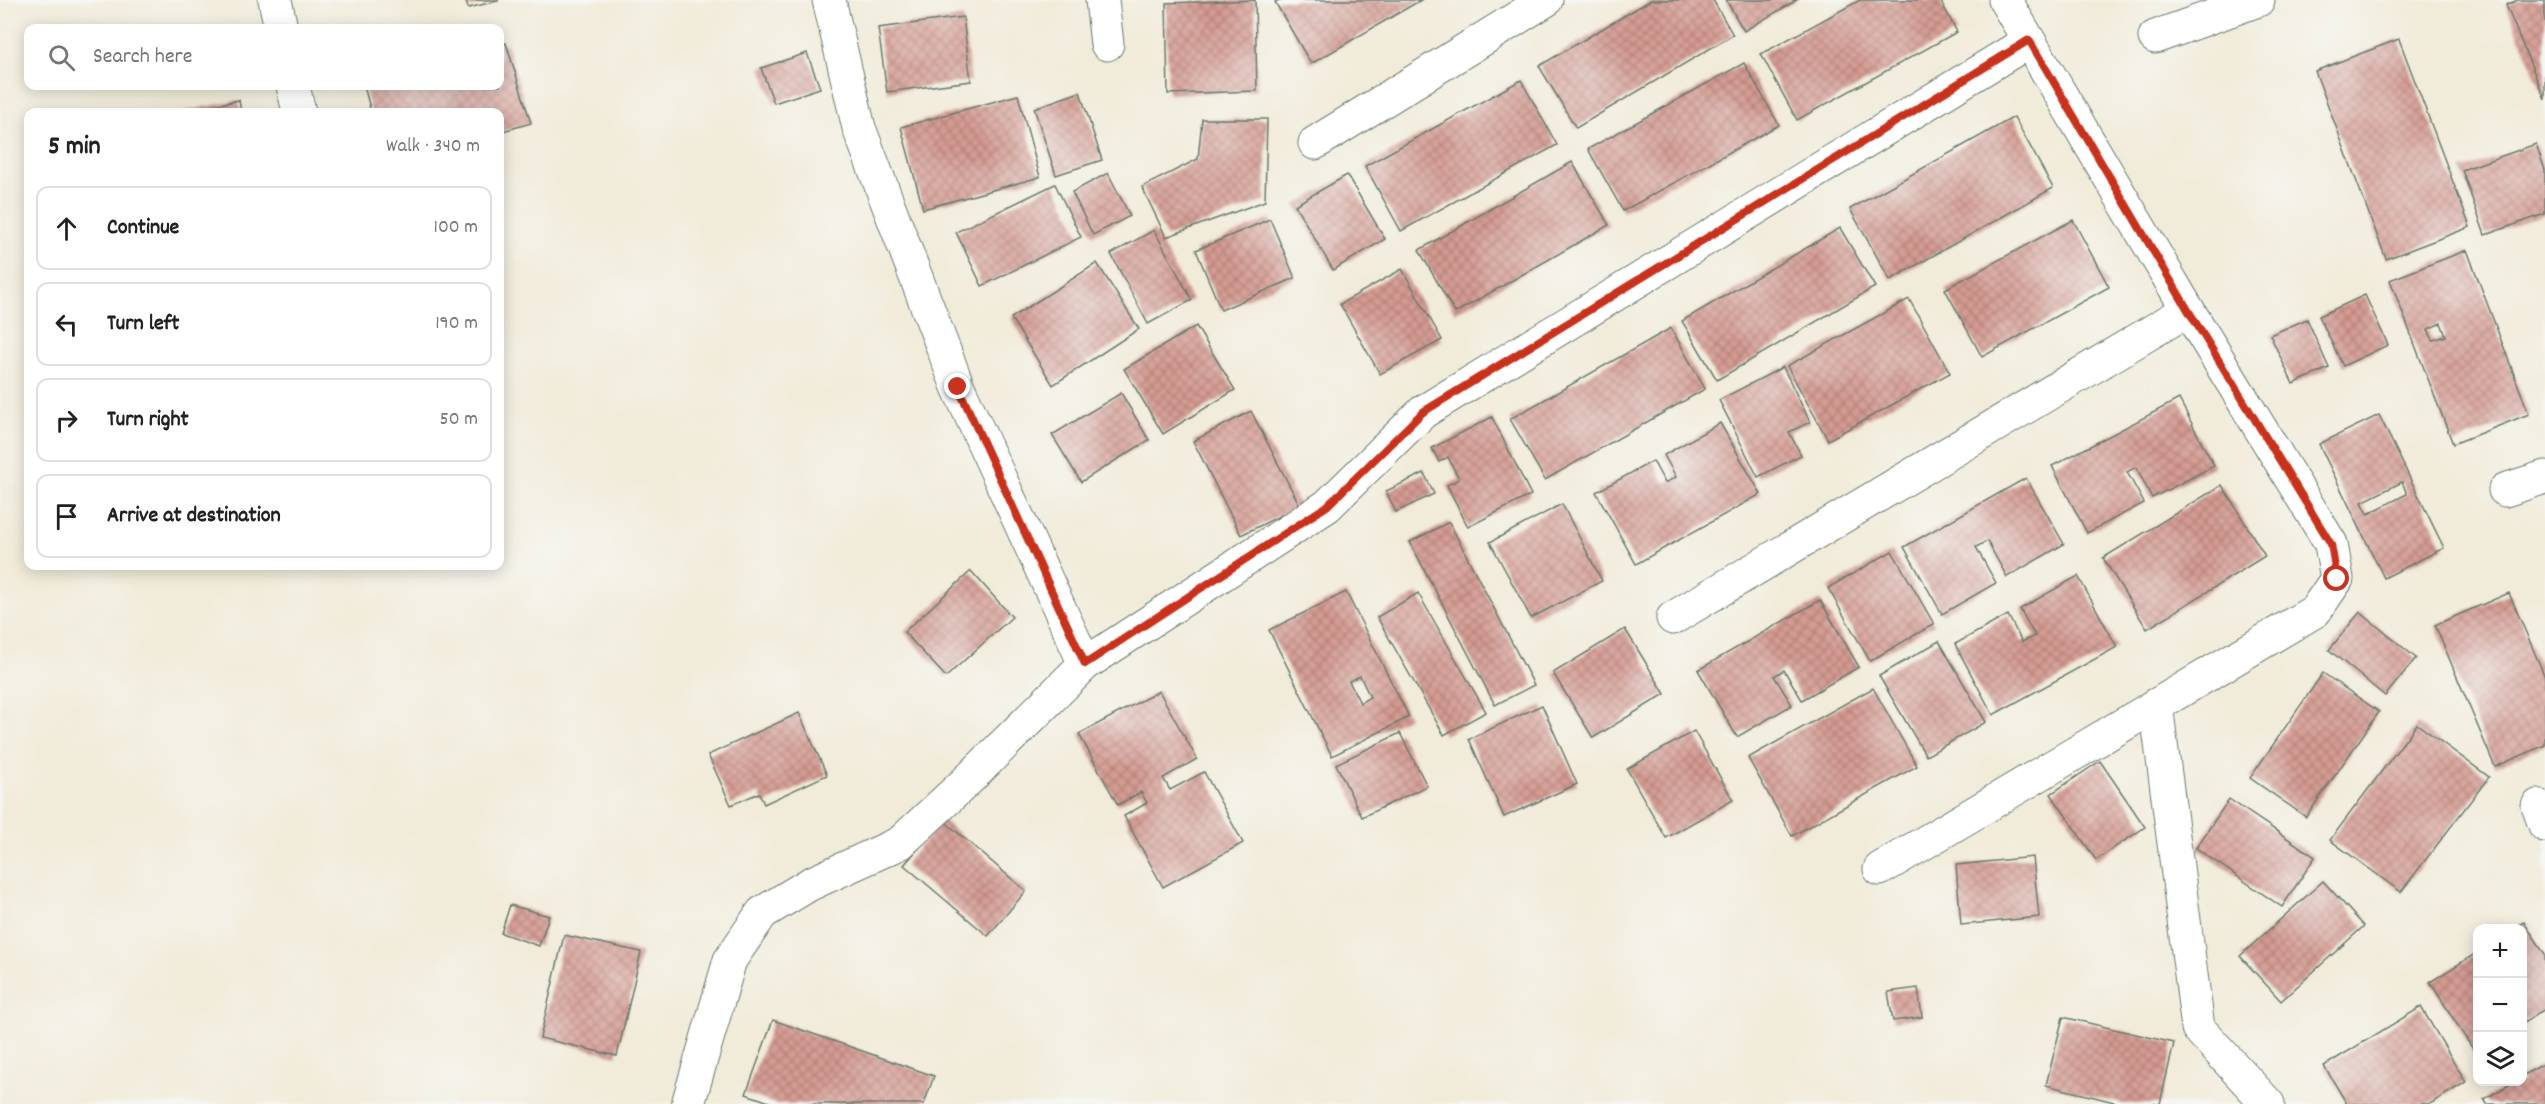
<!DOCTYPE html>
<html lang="en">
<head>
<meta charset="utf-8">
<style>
  :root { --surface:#fff; --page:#f6f6f6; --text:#222; --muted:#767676; --line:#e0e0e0 }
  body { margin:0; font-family:Dekko,sans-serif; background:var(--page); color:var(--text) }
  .controls { position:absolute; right:18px; bottom:18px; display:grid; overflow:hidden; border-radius:12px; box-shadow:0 3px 15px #0003 }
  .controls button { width:54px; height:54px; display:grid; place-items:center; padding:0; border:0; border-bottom:2px solid var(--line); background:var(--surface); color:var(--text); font:30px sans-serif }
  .stop { position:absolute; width:18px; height:18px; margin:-14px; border:4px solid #c8321e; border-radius:50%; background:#fff }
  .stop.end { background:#c8321e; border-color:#fff; box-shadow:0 2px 6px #0008 }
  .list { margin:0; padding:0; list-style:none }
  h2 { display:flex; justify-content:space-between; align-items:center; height:78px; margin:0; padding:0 24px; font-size:26px }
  h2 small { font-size:20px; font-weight:400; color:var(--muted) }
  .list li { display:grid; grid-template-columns:39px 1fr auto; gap:18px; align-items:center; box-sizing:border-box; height:84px; margin:0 12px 12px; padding:0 12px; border:2px solid var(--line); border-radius:12px }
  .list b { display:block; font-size:22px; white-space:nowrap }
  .list em { font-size:20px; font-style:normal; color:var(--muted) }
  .icon { flex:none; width:33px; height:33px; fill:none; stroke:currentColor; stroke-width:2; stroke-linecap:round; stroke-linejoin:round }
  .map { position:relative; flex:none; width:2545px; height:1104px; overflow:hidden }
  .search { position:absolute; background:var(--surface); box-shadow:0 3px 15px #0003; left:24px; top:24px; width:480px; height:66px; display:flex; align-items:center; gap:15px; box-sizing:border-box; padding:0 21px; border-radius:12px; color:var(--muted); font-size:22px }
  .panel { position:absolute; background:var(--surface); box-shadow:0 3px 15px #0003; left:24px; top:108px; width:480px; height:462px; border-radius:12px }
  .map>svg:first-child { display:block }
</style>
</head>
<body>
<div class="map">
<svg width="2545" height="1104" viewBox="0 0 2545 1104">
  <defs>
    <pattern id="building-cross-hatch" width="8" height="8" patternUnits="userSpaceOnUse" patternTransform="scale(1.5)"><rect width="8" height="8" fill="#d69b93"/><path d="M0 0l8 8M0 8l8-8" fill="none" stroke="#ad8079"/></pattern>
  </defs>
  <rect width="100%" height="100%" fill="#f6f6f2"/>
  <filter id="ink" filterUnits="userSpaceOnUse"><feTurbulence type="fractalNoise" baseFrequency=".0167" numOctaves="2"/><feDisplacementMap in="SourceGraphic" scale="12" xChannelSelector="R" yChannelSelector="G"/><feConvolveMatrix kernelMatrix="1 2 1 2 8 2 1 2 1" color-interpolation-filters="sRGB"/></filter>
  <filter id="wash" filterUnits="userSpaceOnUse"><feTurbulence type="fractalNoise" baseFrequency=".008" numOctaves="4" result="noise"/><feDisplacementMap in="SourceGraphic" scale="24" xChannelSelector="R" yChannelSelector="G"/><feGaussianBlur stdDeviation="1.35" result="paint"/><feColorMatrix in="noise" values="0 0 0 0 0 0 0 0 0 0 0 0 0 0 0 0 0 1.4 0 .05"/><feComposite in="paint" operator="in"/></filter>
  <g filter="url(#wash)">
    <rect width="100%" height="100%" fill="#f1ebd9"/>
    <g id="blocks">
      <g fill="url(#building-cross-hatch)" fill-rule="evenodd">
        <polygon points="466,0 498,0 498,1 468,8"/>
        <polygon points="1255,0 1257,91 1168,94 1166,3"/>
        <polygon points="1279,0 1421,0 1311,64 1275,2"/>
        <polygon points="1651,0 1713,0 1733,35 1576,128 1539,66"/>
        <polygon points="1726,0 1797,0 1744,31"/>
        <polygon points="1860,0 1940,0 1957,32 1797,120 1761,54"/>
        <polygon points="2518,0 2545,0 2545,99 2506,5"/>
        <polygon points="963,17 971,81 887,92 878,28"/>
        <polygon points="2399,39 2470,227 2386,259 2315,71"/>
        <polygon points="506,43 531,123 500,132 500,112 371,112 364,86 500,86 500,45"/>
        <polygon points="807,53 820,88 774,103 761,68"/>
        <polygon points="1744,63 1779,125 1623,211 1588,149"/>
        <polygon points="1521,80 1557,145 1401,231 1365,166"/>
        <polygon points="1080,92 1102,160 1056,175 1034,108"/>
        <polygon points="1018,95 1040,177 923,209 901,127"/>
        <polygon points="239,100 241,112 185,112 185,111"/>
        <polygon points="2014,117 2053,188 1890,280 1850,209"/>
        <polygon points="1202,119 1267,119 1265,201 1166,237 1142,187 1198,159"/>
        <polygon points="2536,144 2545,170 2545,214 2485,235 2462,170"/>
        <polygon points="1572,162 1609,225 1455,313 1419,250"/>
        <polygon points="1108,173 1130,216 1093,235 1072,192"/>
        <polygon points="1347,175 1385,239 1333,270 1295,205"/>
        <polygon points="1055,184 1081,237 982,286 956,232"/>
        <polygon points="1270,219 1295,278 1221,310 1196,250"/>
        <polygon points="2073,220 2109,287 1982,357 1945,289"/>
        <polygon points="1840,228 1875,287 1717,380 1682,321"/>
        <polygon points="1154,230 1192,300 1148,324 1111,254"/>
        <path d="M 2467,250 L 2529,414 L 2453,444 L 2390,280 ZM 2441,323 L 2446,336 L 2433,340 L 2428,329 Z"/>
        <polygon points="1097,263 1139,329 1053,385 1011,318"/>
        <polygon points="1402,269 1442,340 1380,374 1340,304"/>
        <polygon points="2365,295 2388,345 2343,366 2319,316"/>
        <polygon points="1909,299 1950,373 1828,440 1787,366"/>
        <polygon points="2307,319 2329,368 2293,384 2270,335"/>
        <polygon points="1196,326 1235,390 1163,434 1124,369"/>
        <polygon points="1671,328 1705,389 1545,480 1510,419"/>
        <polygon points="1783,367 1810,422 1789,432 1801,455 1758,477 1719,400"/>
        <polygon points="1121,393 1149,440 1081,482 1052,435"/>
        <polygon points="2179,399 2214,466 2152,498 2136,467 2127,472 2144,503 2087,533 2052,466"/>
        <polygon points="1251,411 1300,506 1241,535 1193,441"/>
        <path d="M 2379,415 L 2444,548 L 2384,578 L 2319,444 ZM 2402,482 L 2407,494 L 2368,514 L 2362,502 Z"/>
        <polygon points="1492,417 1531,495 1468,527 1447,485 1459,479 1448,457 1439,462 1432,448"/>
        <polygon points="1720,423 1761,494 1636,564 1596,492 1653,461 1665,483 1676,477 1664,455"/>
        <polygon points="1424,473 1434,494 1396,512 1386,491"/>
        <polygon points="2026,478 2064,544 2007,577 1987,541 1976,547 1996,583 1942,614 1904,547"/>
        <polygon points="2222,485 2265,556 2147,629 2103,558"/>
        <polygon points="1562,504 1602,581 1531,618 1490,542"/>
        <polygon points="1449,522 1534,685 1495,705 1410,542"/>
        <polygon points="1892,551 1934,624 1870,661 1828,588"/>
        <polygon points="971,571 1012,617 946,677 904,632"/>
        <polygon points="2078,576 2117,647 1993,715 1955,644 2008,615 2022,642 2035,636 2020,609"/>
        <path d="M 1346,592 L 1409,717 L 1332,756 L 1269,630 ZM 1360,676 L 1370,697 L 1360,703 L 1349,681 Z"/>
        <polygon points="1418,593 1486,712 1444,735 1377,617"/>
        <polygon points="2509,593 2545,677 2545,745 2495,767 2435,625"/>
        <polygon points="1820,600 1859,667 1802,700 1784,670 1774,676 1792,705 1737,737 1698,670"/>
        <polygon points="2360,612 2416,658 2385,696 2329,650"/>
        <polygon points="1625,629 1665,694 1593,738 1553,673"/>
        <polygon points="1939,641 1986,722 1926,756 1879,676"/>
        <polygon points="2323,673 2379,712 2306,817 2250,778"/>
        <polygon points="1873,688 1917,766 1792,836 1748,758"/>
        <polygon points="1159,691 1197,759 1163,778 1170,790 1204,772 1243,843 1163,887 1124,816 1147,803 1141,792 1118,805 1079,734"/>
        <polygon points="1542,705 1577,784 1504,817 1469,739"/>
        <polygon points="799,713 827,775 764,804 759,793 731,805 708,755"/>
        <polygon points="2417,724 2489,777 2401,892 2330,840"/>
        <polygon points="1694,731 1733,800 1666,838 1627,769"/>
        <polygon points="1400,733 1427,786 1362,817 1336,764"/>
        <polygon points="2100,761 2145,827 2096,860 2051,794"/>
        <polygon points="2229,799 2315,857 2282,907 2196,848"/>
        <polygon points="943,820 1026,891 988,936 904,865"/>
        <polygon points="2033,857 2039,917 1961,925 1956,865"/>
        <polygon points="2323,881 2364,926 2281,1001 2240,956"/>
        <polygon points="510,905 549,916 539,946 501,933"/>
        <polygon points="2524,922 2545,954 2545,1009 2522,1023 2522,928 2514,928"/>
        <polygon points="564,935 641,952 617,1056 540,1038"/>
        <polygon points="2478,952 2478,1052 2476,1054 2430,982"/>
        <polygon points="1918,988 1922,1017 1893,1021 1888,992"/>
        <polygon points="2421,1007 2466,1082 2430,1104 2347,1104 2324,1066"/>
        <polygon points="2063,1017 2174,1043 2160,1104 2122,1104 2046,1085"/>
        <polygon points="773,1020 934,1076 924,1104 775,1104 746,1094"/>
        <polygon points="2545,1063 2545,1104 2487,1104 2484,1099 2514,1082 2522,1082 2522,1076"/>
      </g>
    </g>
  </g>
  <g filter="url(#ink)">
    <use href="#blocks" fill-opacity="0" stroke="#687a6e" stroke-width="1.5"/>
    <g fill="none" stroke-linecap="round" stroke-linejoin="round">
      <defs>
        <g id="minor">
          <polyline points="275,0 281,28"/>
          <polyline points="829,0 859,128 958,387 1085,664"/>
          <polyline points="1102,0 1107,44"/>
          <polyline points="2155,37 2258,0"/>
          <polyline points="293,86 299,112"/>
          <polyline points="1315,143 1546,0"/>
          <polyline points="2505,490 2545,477"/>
          <polyline points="1673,618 2188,310"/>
          <polyline points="2156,705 2198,1028 2268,1104"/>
          <polyline points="2538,806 2545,825"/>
          <polyline points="1880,869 2315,611 2337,579 2331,544 2188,310 2005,0"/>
          <polyline points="688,1104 730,960 762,913 810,884 900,843 970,778 1085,664 1327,506 1423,412 2029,41"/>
        </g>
      </defs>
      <use href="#minor" stroke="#687a6e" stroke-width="35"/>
      <use href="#minor" stroke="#fff" stroke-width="33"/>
    </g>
  </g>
  <g fill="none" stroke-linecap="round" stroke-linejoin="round" filter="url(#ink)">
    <polyline stroke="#c8321e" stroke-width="8" points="958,387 1085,664 1327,506 1423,412 2029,40 2188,310 2331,544 2337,579"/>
  </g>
</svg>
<div class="controls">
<button>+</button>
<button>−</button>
<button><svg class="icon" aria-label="layers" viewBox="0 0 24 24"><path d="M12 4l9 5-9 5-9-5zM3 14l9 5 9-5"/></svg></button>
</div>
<div class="stop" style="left:2337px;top:579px"></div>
<div class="stop end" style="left:958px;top:387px"></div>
<div class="search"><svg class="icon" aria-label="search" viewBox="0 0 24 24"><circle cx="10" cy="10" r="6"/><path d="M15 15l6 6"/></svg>Search here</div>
<section class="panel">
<h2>5 min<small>Walk · 340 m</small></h2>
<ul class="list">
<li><svg class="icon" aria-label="ahead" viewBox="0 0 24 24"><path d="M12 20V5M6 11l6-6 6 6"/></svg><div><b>Continue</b></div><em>100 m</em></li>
<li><svg class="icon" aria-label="left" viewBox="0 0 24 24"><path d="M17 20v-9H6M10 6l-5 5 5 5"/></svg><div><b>Turn left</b></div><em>190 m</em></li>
<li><svg class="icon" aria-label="right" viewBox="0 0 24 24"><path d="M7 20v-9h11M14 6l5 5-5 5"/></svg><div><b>Turn right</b></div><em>50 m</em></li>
<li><svg class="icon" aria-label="arrive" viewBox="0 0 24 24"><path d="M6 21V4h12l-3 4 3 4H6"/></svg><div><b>Arrive at destination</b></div></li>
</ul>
</section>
</div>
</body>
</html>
